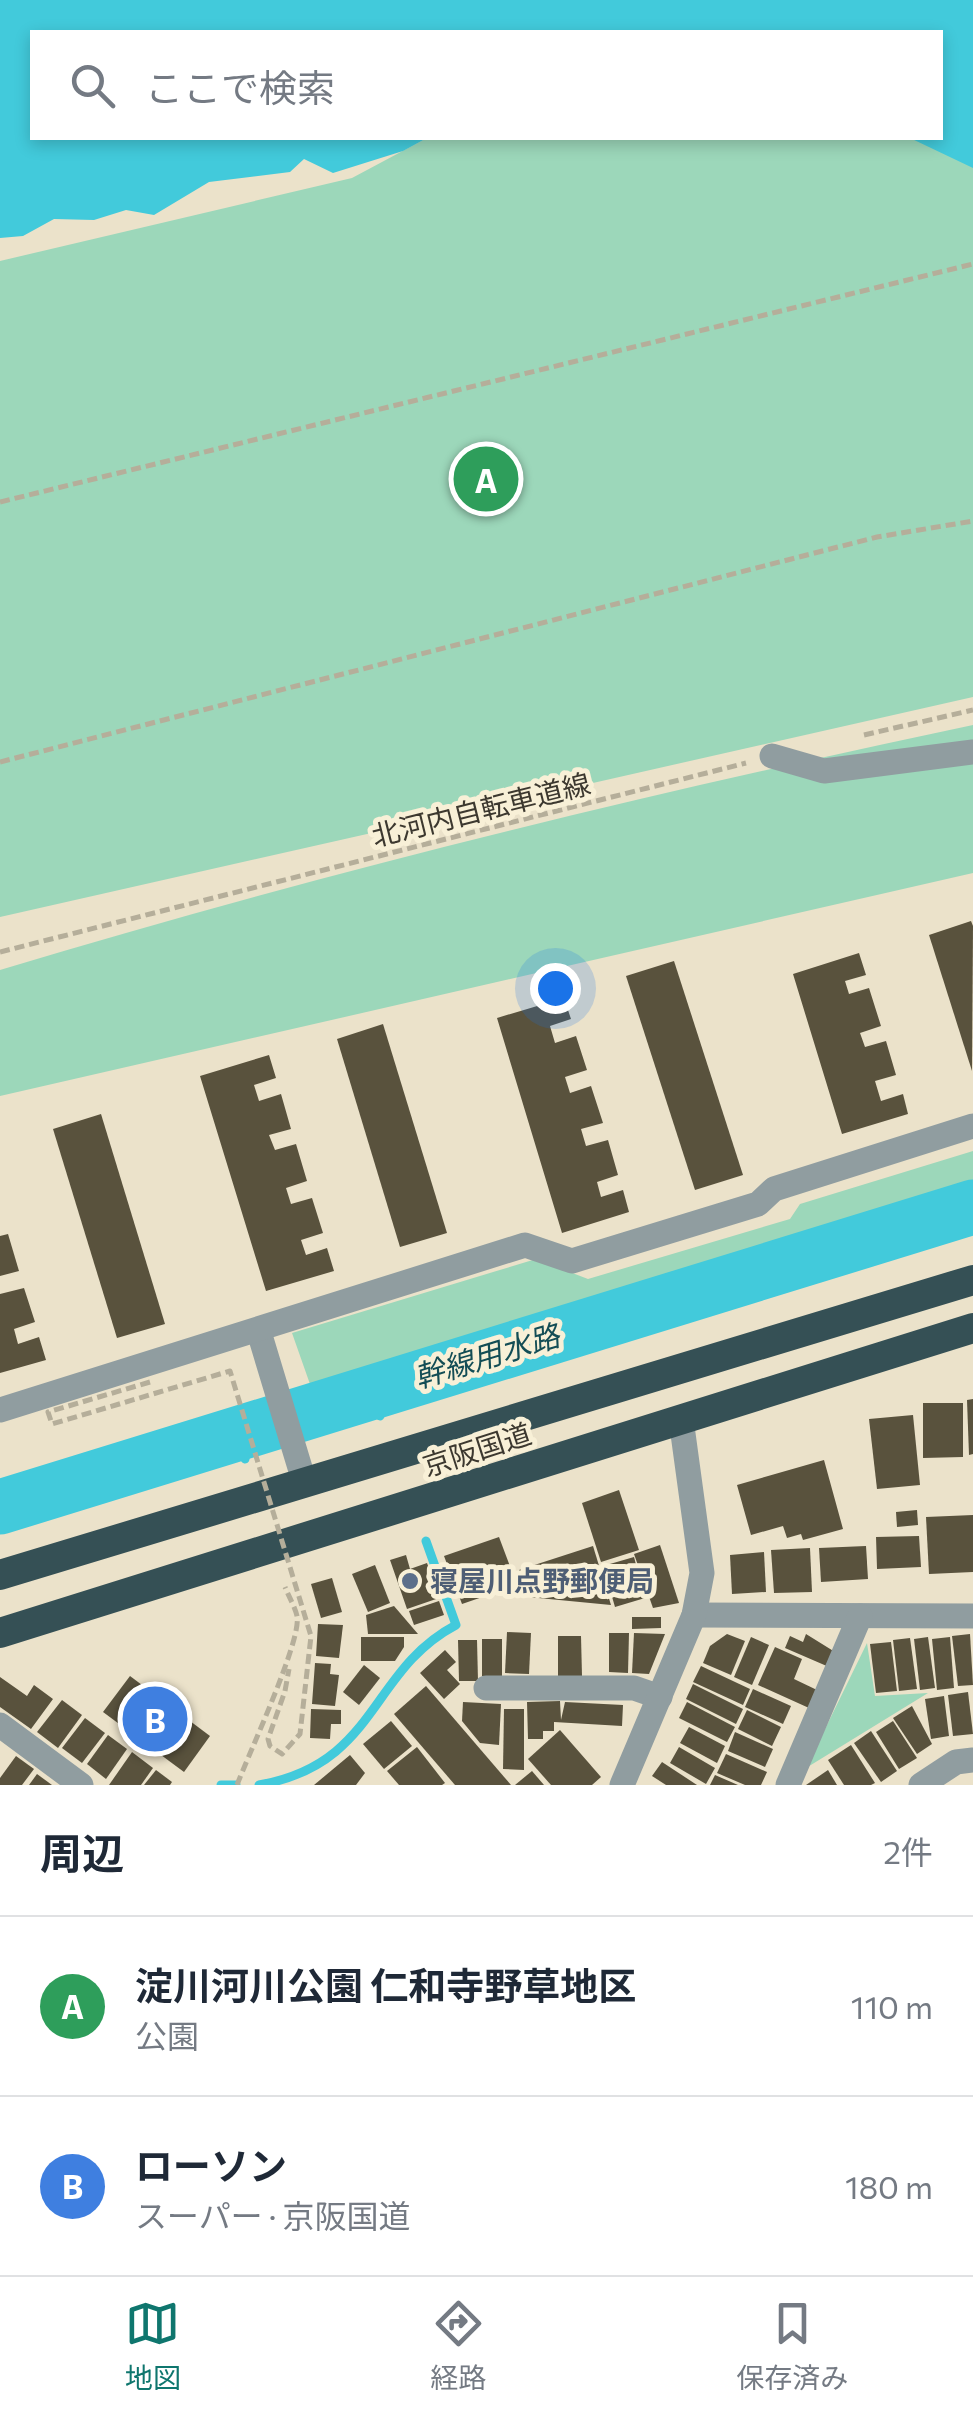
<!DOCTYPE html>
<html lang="ja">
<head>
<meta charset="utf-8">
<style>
  :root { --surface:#fff; --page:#f6f6f7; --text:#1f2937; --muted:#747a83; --line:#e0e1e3; --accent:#0f766e }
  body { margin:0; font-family:Commissioner,"Noto Sans JP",sans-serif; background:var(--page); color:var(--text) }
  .you { position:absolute; left:555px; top:988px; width:35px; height:35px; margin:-25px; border:8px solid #fff; border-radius:50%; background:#1a73e8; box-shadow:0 0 0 15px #1a73e833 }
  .badge { display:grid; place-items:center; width:65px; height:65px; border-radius:50%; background:var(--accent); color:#fff; font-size:32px; font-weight:700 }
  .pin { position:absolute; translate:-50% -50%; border:5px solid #fff; box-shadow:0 2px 10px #0006 }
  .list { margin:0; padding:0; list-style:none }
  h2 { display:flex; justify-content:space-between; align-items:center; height:130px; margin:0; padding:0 40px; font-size:42px }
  h2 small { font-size:32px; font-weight:400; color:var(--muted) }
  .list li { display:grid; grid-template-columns:65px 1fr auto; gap:30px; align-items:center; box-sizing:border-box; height:180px; padding:0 40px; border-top:2px solid var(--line) }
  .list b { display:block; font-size:38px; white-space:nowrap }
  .list p { margin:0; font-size:32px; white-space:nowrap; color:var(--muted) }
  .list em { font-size:32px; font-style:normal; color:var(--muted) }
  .icon { flex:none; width:55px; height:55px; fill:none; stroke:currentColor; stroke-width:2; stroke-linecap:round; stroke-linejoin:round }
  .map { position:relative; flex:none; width:973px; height:1785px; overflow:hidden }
  .search { position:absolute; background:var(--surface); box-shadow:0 5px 15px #0003; left:30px; right:30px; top:30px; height:110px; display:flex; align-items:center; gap:25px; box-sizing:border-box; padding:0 35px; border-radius:0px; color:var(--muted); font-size:38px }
  .sheet { height:490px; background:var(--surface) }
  nav { display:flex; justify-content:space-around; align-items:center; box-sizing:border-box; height:140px; border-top:2px solid var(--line); background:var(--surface); font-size:28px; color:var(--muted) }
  nav a { display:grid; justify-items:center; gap:5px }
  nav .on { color:var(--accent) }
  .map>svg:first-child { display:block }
</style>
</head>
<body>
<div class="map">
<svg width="973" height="1785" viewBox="0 0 973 1785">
  <rect width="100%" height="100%" fill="#ebe2ca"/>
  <g fill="#9cd7ba">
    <polygon points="427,138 916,138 973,162 973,697 0,917 0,261 352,178"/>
    <path d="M 973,725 L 973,873 L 0,1096 L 0,970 C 320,873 646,794 973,725 Z"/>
    <polygon points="973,1151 973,1183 311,1387 292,1333 536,1259 588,1279 790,1219 800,1204"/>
    <polygon points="867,1643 875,1696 928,1693 806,1768"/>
  </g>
  <polygon fill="#42cadb" points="0,0 973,0 973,168 910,138 940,138 940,32 32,32 32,138 427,138 403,151 333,173 304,159 290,172 209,182 154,215 126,210 94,220 54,219 23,236 0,238"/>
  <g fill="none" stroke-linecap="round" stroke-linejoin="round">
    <g stroke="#42cadb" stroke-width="9">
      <polyline points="371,1393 380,1416"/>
      <polyline points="245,1459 250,1430"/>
      <polyline points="221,1785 236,1785"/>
      <path d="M 259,1785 C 378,1764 369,1671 456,1625 L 426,1541"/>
    </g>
    <polyline stroke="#42cadb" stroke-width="55" points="0,1507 973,1207"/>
  </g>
  <g fill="#59523d">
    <polygon points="971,921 973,926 972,1071 929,935"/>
    <polygon points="859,953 866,975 845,981 849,994 869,988 881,1026 860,1033 865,1047 886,1041 896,1075 875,1081 881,1101 903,1094 908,1114 842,1134 793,974"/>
    <polygon points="674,961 743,1175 695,1190 626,976"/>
    <polygon points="564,998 571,1019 550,1026 555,1043 576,1036 587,1070 565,1077 570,1093 591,1086 603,1123 581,1129 586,1146 608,1140 618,1175 597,1182 601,1197 623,1190 629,1212 562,1233 497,1018"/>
    <polygon points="383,1024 447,1233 400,1247 337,1039"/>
    <polygon points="269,1055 276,1078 254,1085 259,1101 281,1094 291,1129 269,1135 275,1150 296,1144 307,1181 286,1188 291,1204 312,1198 323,1233 301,1240 306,1255 327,1248 334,1271 266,1291 200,1076"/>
    <polygon points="101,1114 165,1324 117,1338 53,1129"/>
    <polygon points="8,1234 19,1271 0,1276 0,1236"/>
    <polygon points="24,1288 35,1322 14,1329 18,1344 39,1337 46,1360 0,1373 0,1294"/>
    <polygon points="973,1399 973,1454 969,1455 967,1400"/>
    <polygon points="923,1403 963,1403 963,1457 923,1458"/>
    <polygon points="913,1415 920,1485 877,1489 869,1419"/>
    <polygon points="824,1460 843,1529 803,1540 801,1534 787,1538 783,1526 751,1535 737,1485"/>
    <polygon points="619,1490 639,1550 601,1562 582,1503"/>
    <polygon points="917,1510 918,1525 897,1527 896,1512"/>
    <polygon points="973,1515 973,1572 929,1574 926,1517"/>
    <polygon points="919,1536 921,1567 877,1569 876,1537"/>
    <polygon points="499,1537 517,1585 462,1604 444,1556"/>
    <polygon points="660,1545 679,1603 653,1608 634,1554"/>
    <polygon points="593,1546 611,1605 528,1597 519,1570"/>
    <polygon points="866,1546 868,1579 821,1582 819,1548"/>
    <polygon points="810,1548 812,1592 774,1593 771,1550"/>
    <polygon points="764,1552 766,1592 732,1594 730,1555"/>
    <polygon points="406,1555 410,1569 427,1563 439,1598 407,1609 390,1560"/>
    <polygon points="634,1557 645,1598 615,1607 603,1566"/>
    <polygon points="375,1565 390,1603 368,1612 352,1574"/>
    <polygon points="332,1578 342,1612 321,1618 311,1584"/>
    <polygon points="439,1601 444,1615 414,1625 409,1611"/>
    <polygon points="394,1606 418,1634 368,1634 366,1615"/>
    <polygon points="632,1617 661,1617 661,1628 632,1629"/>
    <polygon points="318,1624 343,1625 339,1658 316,1656"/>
    <polygon points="507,1632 531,1633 529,1674 505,1673"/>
    <polygon points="609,1633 629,1633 628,1673 609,1672"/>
    <polygon points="634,1633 665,1634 649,1674 632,1673"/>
    <polygon points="727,1634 745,1641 731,1675 703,1663 710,1646"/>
    <polygon points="806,1634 835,1652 829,1667 785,1648 790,1636 803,1642"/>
    <polygon points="970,1634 973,1685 958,1686 952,1636"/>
    <polygon points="558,1636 581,1636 582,1676 558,1676"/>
    <polygon points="361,1637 404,1637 404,1647 395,1661 361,1661"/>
    <polygon points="751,1637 769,1645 752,1685 734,1677"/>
    <polygon points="928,1637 935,1688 920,1690 914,1639"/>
    <polygon points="950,1637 954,1688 937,1690 932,1639"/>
    <polygon points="910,1638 917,1689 899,1691 893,1640"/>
    <rect x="482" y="1639" width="20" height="37"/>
    <polygon points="458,1640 477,1640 478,1681 459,1681"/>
    <polygon points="891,1642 897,1691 876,1693 870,1644"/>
    <polygon points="775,1647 802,1659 794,1679 817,1690 809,1708 758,1685"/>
    <polygon points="445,1650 456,1662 447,1670 460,1684 444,1699 420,1673"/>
    <polygon points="315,1663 331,1664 330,1674 339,1675 335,1706 312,1704"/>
    <polygon points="364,1665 380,1678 359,1705 343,1692"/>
    <polygon points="701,1666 750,1689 743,1705 693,1682"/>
    <polygon points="130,1676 210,1736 184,1772 103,1712"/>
    <polygon points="0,1677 27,1696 34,1685 53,1699 31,1729 0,1707"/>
    <polygon points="693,1684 743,1709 736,1724 686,1699"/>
    <polygon points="426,1686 511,1785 455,1785 394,1714"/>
    <polygon points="753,1689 791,1706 783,1724 745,1707"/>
    <polygon points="968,1692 973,1734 953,1736 948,1695"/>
    <polygon points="944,1696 949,1736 931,1739 925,1699"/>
    <polygon points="62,1700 82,1715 58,1748 37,1732"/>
    <polygon points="560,1701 561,1720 565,1702 623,1705 622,1726 554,1722 554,1731 543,1731 543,1739 528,1739 527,1702"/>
    <polygon points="463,1702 501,1704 499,1745 480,1743 462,1721"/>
    <polygon points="687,1702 735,1727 727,1742 679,1718"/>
    <polygon points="912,1706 932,1744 917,1754 893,1718"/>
    <polygon points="311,1709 341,1710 341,1724 331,1724 330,1739 310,1738"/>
    <polygon points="504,1709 524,1709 524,1770 503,1769"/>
    <polygon points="747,1710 781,1727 772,1746 738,1729"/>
    <polygon points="85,1718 105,1733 82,1763 62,1748"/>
    <polygon points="391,1721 412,1746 384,1769 363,1744"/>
    <polygon points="893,1721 917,1758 899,1769 876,1732"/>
    <polygon points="689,1727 725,1746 717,1763 680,1743"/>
    <polygon points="560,1730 601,1777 592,1785 551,1785 528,1759"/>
    <polygon points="871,1731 897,1771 881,1782 854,1743"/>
    <polygon points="735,1732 773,1749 765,1767 728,1751"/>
    <polygon points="108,1735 127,1749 106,1779 87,1764"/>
    <polygon points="851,1745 875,1783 871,1785 844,1785 828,1760"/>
    <polygon points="417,1747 445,1783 442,1785 399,1785 387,1771"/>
    <polygon points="679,1747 715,1768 706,1784 670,1763"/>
    <polygon points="132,1752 153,1768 141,1785 109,1785"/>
    <polygon points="726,1754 767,1772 761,1785 745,1785 717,1773"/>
    <polygon points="350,1755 365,1773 356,1785 314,1785"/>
    <polygon points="16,1756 34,1769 22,1785 0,1785 0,1778"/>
    <polygon points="662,1762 697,1785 666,1785 652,1776"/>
    <polygon points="156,1770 172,1782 170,1785 144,1785"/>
    <polygon points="828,1770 837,1785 806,1785"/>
    <polygon points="532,1771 544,1785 515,1785"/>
    <polygon points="37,1774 52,1785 29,1785"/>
    <polygon points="715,1775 738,1785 710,1785"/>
  </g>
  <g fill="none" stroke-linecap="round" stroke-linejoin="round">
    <g stroke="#b5ae9a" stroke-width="5" stroke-dasharray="10 5" stroke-linecap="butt">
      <polyline points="0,502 973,264"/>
      <polyline points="864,735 973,710"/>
      <polyline points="0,762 877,537 973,521"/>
      <polyline points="0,952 746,763"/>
      <polyline points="285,1691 289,1669"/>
      <path d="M 237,1785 C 249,1753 302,1640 297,1616 C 295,1607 289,1597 285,1587"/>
    </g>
    <g stroke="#909da0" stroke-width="25">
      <polyline points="772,756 824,771 973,752"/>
      <polyline points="259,1332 304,1481"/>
      <polyline points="0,1410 525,1245 572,1261 758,1204 774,1189 973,1126"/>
      <polyline points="694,1615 973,1616"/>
      <polyline points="486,1688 634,1688 660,1697"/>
      <polyline points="0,1725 81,1785"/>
      <polyline points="622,1785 694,1615 702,1573 681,1419"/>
      <polyline points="788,1785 860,1616"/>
      <polyline points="921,1785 956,1762 973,1760"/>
    </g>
    <g stroke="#355055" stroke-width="30">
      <polyline points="0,1575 973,1280"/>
      <polyline points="0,1633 973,1328"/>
    </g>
    <polyline stroke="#b5ae9a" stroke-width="5" stroke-dasharray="10 5" stroke-linecap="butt" points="150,1382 48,1412 52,1424 230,1371 311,1636 300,1734 282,1754 270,1746 268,1739 285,1691"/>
  </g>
  <circle fill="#5c6f8a" stroke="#f8f0d7" stroke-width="4" cx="410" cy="1581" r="10"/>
  <g text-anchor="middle" stroke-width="10" stroke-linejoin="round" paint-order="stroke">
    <g font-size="28" fill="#3c382f" stroke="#f8f0d7">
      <text transform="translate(481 810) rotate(-14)" y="10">北河内自転車道線</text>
      <text transform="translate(477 1450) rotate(-18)" y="10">京阪国道</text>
    </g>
    <g font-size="28" font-weight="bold" fill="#4e5e75" stroke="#f8f0d7" text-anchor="start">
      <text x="430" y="1591">寝屋川点野郵便局</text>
    </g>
    <g font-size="30" font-style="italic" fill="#134d55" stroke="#f8f0d7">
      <text transform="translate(487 1357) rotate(-17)" y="10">幹線用水路</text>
    </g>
  </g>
</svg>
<div class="you"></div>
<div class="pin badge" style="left:486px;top:479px;background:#2e9e5b">A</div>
<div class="pin badge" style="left:155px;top:1719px;background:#3f7fe0">B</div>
<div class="search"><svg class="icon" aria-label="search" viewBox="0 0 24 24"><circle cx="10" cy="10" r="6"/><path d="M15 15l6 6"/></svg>ここで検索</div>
</div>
<section class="sheet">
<h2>周辺<small>2件</small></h2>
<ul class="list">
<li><span class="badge" style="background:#2e9e5b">A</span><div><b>淀川河川公園 仁和寺野草地区</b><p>公園</p></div><em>110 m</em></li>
<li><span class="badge" style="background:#3f7fe0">B</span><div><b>ローソン</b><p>スーパー · 京阪国道</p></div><em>180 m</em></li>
</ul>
</section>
<nav>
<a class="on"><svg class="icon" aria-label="map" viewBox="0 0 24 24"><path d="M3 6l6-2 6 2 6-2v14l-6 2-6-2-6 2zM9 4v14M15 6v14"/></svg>地図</a>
<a><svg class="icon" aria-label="directions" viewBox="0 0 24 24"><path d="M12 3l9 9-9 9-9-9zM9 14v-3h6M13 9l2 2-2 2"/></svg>経路</a>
<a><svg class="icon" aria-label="saved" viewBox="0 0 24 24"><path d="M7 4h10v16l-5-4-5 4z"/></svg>保存済み</a>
</nav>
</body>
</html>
